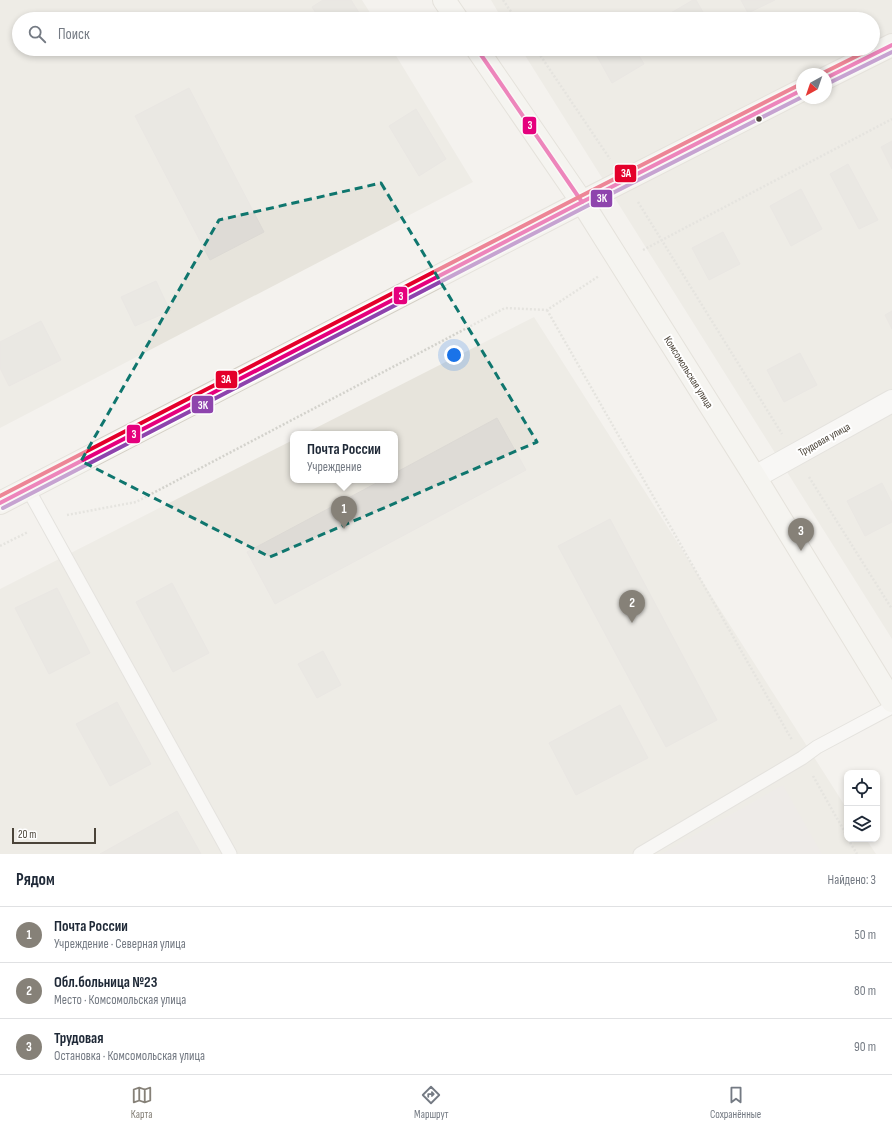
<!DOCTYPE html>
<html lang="ru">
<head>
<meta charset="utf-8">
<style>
  :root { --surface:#fff; --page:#f6f6f7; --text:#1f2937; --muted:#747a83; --line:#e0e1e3; --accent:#868178 }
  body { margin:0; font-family:"Sofia Sans Condensed",sans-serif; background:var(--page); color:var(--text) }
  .controls { position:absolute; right:12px; bottom:12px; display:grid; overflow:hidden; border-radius:8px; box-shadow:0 2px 6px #0003 }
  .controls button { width:36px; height:36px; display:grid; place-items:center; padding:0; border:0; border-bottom:1px solid var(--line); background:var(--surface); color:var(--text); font:20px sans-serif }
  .compass { position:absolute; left:796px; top:68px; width:36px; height:36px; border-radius:50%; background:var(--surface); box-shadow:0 2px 6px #0003; rotate:220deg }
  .scale { position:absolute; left:12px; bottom:10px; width:84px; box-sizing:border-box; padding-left:4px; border:2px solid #4b4439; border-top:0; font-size:11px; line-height:14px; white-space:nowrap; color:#4b4439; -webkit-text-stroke:3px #fff; paint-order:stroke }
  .you { position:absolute; left:454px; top:355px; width:14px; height:14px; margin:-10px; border:3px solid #fff; border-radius:50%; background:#1a73e8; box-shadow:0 0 0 6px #1a73e833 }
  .badge { display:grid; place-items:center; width:26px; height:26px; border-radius:50%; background:var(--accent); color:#fff; font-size:13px; font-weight:700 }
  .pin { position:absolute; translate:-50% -33px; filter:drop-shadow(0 1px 2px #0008) }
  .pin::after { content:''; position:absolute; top:21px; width:14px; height:12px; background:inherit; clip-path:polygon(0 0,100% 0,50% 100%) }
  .popup { position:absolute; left:290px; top:431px; width:108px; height:52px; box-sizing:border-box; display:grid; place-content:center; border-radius:8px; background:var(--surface); filter:drop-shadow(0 1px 3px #0005); font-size:13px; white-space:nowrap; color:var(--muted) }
  .popup b { font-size:15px; color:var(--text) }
  .popup::after { content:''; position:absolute; left:50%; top:100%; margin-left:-8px; border:8px solid transparent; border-top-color:var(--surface) }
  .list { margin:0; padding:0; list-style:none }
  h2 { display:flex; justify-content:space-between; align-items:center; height:52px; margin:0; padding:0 16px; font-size:17px }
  h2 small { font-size:13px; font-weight:400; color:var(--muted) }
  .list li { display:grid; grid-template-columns:26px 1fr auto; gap:12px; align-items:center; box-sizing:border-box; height:56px; padding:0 16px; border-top:1px solid var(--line) }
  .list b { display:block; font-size:15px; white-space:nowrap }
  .list p { margin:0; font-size:13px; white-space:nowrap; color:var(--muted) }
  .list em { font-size:13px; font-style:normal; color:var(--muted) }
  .icon { flex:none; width:22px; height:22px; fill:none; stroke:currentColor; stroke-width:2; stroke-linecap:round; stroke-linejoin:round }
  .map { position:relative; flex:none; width:892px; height:854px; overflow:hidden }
  .search { position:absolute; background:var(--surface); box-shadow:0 2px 6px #0003; left:12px; right:12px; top:12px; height:44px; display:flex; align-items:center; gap:10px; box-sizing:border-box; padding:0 14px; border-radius:22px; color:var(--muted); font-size:15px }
  .sheet { height:220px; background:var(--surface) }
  nav { display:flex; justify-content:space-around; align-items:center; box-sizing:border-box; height:56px; border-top:1px solid var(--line); background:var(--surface); font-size:11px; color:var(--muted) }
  nav a { display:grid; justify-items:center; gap:2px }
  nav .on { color:var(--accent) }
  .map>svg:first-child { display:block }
</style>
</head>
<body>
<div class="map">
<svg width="892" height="854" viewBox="0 0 892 854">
  <rect width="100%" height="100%" fill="#f4f2ee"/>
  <g fill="#e7e4dc" fill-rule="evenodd">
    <polygon points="0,0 362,0 374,19 19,19 19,49 392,49 473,182 0,428"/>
    <path d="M 491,0 L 892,0 L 892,639 L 521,49 L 873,49 L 873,19 L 502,19 ZM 802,74 L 826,74 L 826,98 L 802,98 Z"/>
    <polygon points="534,317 847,809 847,839 866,839 876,854 0,854 0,589 293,440 293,480 395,480 395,434 304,434"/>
  </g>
  <polygon fill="#e6e3df" points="783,785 822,854 661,854"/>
  <g fill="#dedbd6" stroke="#dcd9d4">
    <polygon points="323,0 351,0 363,19 320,19 312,7"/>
    <polygon points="693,0 696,0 707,19 665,19 664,17"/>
    <polygon points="741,0 775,0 748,13"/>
    <polygon points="593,49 635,49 644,64 612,83"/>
    <polygon points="189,88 264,232 210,260 135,116"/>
    <polygon points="416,109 446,159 419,176 389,126"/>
    <polygon points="892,141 892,169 881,147"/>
    <polygon points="848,164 878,220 859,229 830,174"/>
    <polygon points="801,189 822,229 791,246 770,206"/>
    <polygon points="723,232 740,264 709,280 692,248"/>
    <polygon points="156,281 170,311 135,326 121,297"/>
    <polygon points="892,311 892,329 885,315"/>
    <polygon points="41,321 61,360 9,386 0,368 0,342"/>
    <polygon points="800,353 817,385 784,402 767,370"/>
    <polygon points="497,418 526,470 275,604 247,552 382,480 395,480 395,473"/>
    <polygon points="882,483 892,503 892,522 865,536 847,501"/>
    <polygon points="610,519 717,720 666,747 558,546"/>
    <polygon points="172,583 209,653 173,672 136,602"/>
    <polygon points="57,588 90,653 49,674 15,608"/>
    <polygon points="323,651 341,685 317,698 298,664"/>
    <polygon points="117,702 151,764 110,786 76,724"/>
    <polygon points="620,705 648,758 576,795 549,743"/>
    <polygon points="177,811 201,854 100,854"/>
  </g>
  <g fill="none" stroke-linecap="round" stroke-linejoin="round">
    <defs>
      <g id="lane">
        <polyline points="28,489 230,854"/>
        <polyline points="640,854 802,758 817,747 892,707"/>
      </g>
      <polyline id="street" points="755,477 892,401"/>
      <g id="secondary">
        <polyline points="444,0 457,19"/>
        <polyline points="477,49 582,202 755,477 892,701"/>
        <polyline points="826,78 892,45"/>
        <polyline points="0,503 582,202 802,90"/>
      </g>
    </defs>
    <use href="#lane" stroke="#d2d0cb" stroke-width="15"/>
    <use href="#street" stroke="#d2d0cb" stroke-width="24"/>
    <use href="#secondary" stroke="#d3cfc5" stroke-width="24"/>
    <g stroke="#d3d2cc" stroke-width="2.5" stroke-dasharray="2 2" stroke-linecap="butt">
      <polyline points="503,0 516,19"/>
      <polyline points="536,49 610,159"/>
      <polyline points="638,202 782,434"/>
      <polyline points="643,250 892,119"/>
      <polyline points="547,310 792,740"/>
      <polyline points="809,477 892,609"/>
      <polyline points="67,515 136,502 505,308 547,310 599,276"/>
      <polyline points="0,546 28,532"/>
      <polyline points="813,776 847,836"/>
      <polyline points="848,839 857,854"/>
    </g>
    <use href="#lane" stroke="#fdfdfc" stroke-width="13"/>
    <use href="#street" stroke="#fdfdfc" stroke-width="22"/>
    <use href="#secondary" stroke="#f7f6f1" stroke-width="22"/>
    <defs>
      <g id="bus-1">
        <polyline points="477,49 582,202"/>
        <polyline points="826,78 892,45"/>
        <polyline points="0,503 582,202 802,90"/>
      </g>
      <g id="bus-2">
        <polyline points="829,83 892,52"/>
        <polyline points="3,508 585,207 802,97"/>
      </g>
      <g id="bus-3">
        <polyline points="823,73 871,49"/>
        <polyline points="0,496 579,197 799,85"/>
      </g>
    </defs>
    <use href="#bus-1" stroke="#fff" stroke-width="7"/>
    <use href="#bus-2" stroke="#fff" stroke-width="7"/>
    <use href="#bus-3" stroke="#fff" stroke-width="7"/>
    <use href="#bus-1" stroke="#e5007d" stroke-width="4"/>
    <use href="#bus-2" stroke="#8e44ad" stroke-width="4"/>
    <use href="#bus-3" stroke="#e4002b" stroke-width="4"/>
  </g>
  <path d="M0 0H892V854H0ZM 381,183 L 537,442 L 270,557 L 81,461 L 219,220 Z" fill="#f4f2ee" fill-opacity=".55" fill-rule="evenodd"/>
  <path fill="none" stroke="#0f766e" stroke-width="3" stroke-dasharray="8 5" stroke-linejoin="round" d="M 381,183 L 537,442 L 270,557 L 81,461 L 219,220 Z"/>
  <circle fill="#4b4439" stroke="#fff" stroke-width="1.5" cx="759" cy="119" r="3.5"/>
  <g text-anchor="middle" stroke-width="4" stroke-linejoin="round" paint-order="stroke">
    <g font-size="11" fill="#4b4439" stroke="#fff">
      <text transform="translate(689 372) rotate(58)" y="4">Комсомольская улица</text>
      <text transform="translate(824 439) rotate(-29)" y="4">Трудовая улица</text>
    </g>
  </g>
  <g stroke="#fff" stroke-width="1.5">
    <rect x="522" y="116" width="15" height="19" rx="4" fill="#e5007d"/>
    <rect x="614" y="164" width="23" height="19" rx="4" fill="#e4002b"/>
    <rect x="590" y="189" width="23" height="19" rx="4" fill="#8e44ad"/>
    <rect x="393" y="286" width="15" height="19" rx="4" fill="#e5007d"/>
    <rect x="215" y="370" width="23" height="19" rx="4" fill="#e4002b"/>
    <rect x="191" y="395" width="23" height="19" rx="4" fill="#8e44ad"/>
    <rect x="126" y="424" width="15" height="20" rx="4" fill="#e5007d"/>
  </g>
  <g font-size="11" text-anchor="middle" font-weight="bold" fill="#fff">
    <text x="530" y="129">3</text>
    <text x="626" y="177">3А</text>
    <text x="602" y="202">3К</text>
    <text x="401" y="300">3</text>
    <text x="226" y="383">3А</text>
    <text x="203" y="409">3К</text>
    <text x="134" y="438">3</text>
  </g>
</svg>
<div class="controls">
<button><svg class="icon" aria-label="locate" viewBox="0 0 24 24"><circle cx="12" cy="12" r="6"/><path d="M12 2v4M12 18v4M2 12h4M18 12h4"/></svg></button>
<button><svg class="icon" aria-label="layers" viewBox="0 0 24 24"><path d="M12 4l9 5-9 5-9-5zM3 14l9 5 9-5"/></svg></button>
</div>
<svg class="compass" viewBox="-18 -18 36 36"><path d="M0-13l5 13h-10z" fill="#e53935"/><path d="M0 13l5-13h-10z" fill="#747a83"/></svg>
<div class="scale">20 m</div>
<div class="you"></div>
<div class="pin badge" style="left:344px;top:529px">1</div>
<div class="popup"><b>Почта России</b>Учреждение</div>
<div class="pin badge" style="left:632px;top:623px">2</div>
<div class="pin badge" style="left:801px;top:551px">3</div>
<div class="search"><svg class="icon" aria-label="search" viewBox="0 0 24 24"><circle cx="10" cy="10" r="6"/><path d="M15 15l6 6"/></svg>Поиск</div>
</div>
<section class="sheet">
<h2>Рядом<small>Найдено: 3</small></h2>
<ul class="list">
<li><span class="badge">1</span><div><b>Почта России</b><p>Учреждение · Северная улица</p></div><em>50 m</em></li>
<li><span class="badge">2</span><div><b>Обл.больница №23</b><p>Место · Комсомольская улица</p></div><em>80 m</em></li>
<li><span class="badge">3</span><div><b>Трудовая</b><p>Остановка · Комсомольская улица</p></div><em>90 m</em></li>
</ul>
</section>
<nav>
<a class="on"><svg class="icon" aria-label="map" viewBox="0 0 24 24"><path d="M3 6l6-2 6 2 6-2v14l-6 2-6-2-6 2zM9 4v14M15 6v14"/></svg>Карта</a>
<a><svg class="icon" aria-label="directions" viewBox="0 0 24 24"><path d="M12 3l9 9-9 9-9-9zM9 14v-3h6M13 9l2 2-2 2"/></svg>Маршрут</a>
<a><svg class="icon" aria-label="saved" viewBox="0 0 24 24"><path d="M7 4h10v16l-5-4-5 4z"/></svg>Сохранённые</a>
</nav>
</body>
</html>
